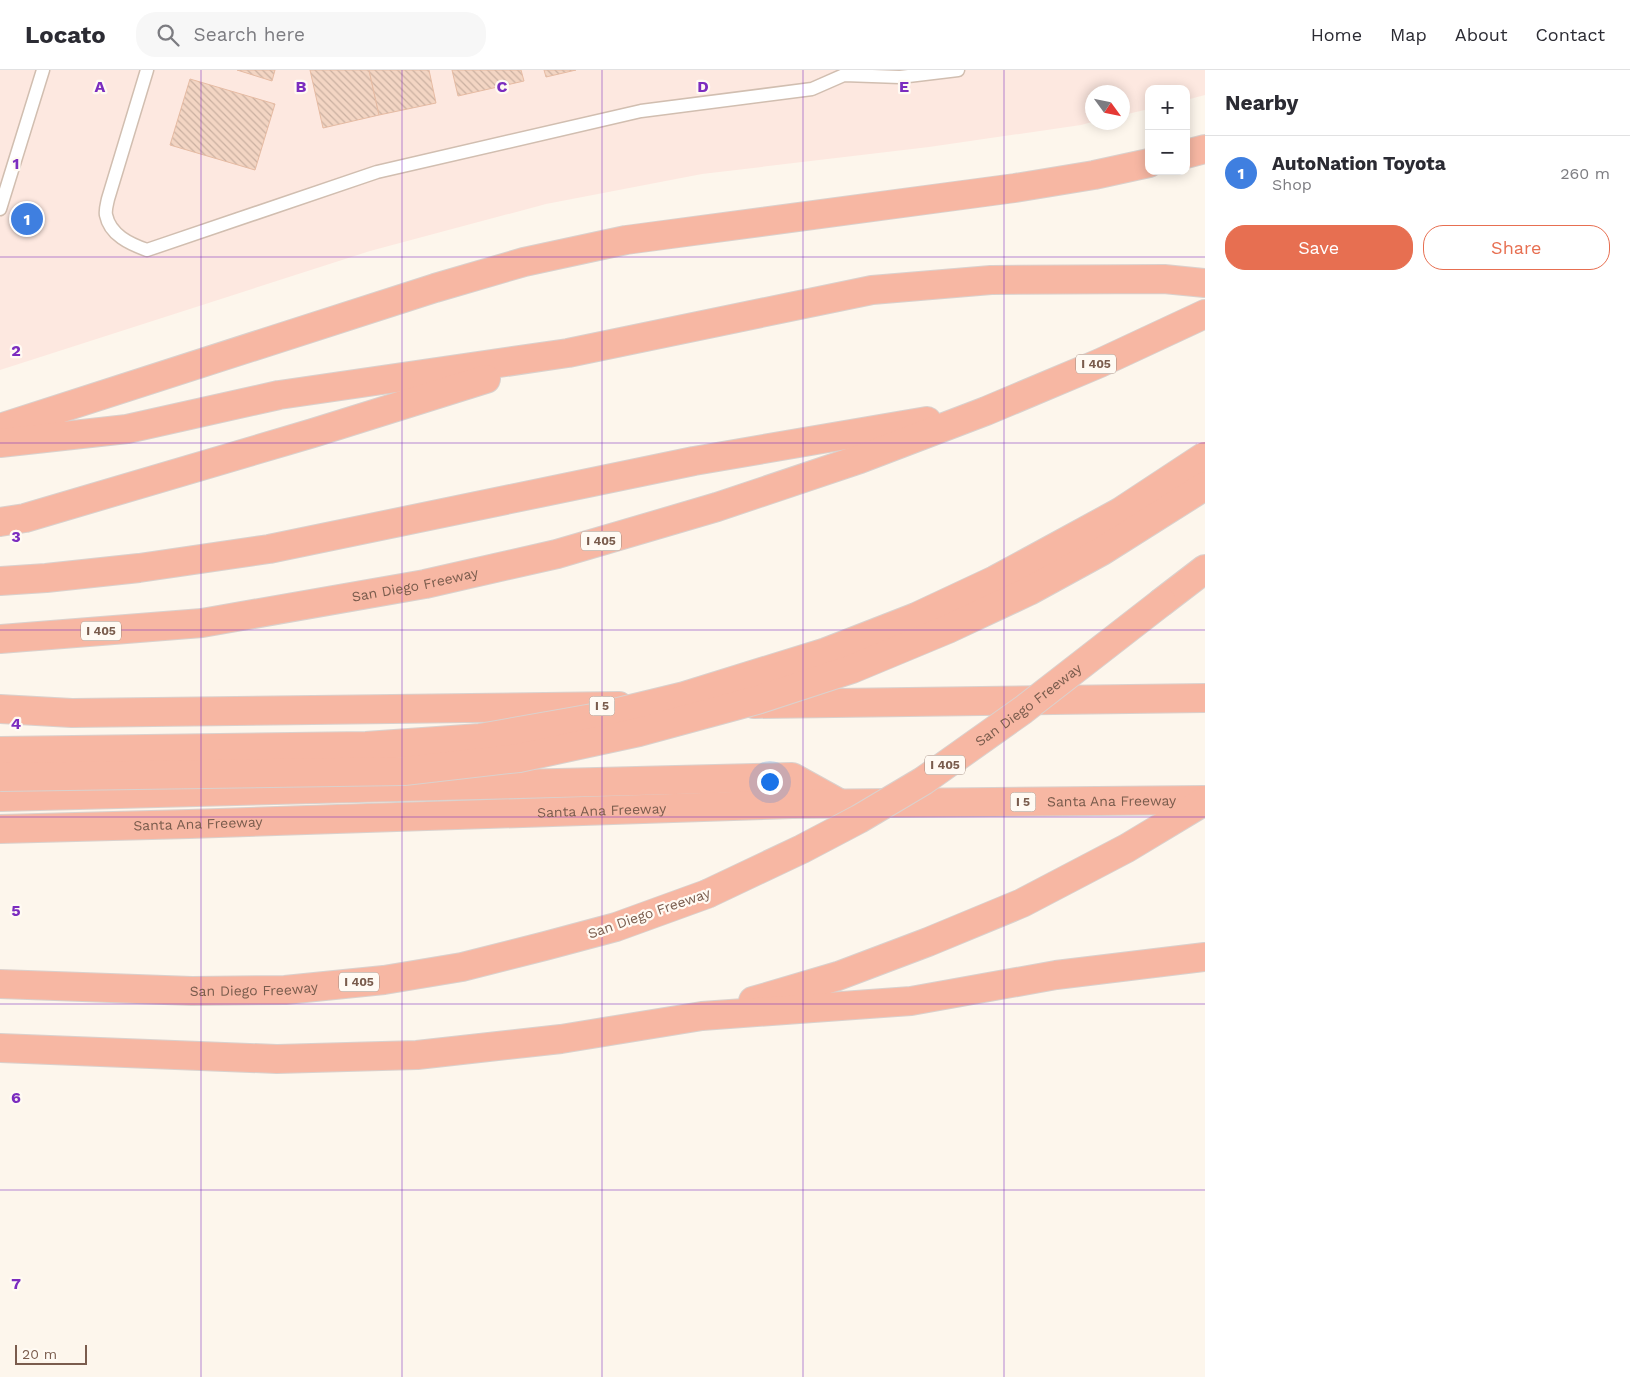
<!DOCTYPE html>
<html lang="en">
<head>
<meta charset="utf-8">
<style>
  :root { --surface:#fff; --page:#f7f7f7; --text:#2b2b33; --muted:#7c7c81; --line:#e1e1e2; --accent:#e76f51 }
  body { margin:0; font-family:"Work Sans",sans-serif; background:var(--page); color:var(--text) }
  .controls { position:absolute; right:15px; top:15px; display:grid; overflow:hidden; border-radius:10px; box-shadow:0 2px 12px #0003 }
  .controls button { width:45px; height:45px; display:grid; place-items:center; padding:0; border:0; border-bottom:1px solid var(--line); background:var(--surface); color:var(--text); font:25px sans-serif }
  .compass { position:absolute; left:1085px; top:15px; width:45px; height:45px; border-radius:50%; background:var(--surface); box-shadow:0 2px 12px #0003; rotate:123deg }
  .scale { position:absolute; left:15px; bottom:12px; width:72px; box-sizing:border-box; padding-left:5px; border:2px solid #7a5c4d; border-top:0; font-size:14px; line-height:18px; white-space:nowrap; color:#7a5c4d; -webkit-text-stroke:4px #fffaf3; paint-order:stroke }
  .you { position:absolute; left:769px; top:711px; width:18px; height:18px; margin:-12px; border:4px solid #fff; border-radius:50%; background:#1a73e8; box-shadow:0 0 0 8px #1a73e833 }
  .badge { display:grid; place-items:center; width:32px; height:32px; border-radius:50%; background:var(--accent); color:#fff; font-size:16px; font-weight:700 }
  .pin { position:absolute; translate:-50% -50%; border:2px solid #fff; box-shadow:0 1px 5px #0006 }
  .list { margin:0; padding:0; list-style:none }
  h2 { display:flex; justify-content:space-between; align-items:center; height:65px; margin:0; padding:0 20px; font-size:21px }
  h2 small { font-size:16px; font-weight:400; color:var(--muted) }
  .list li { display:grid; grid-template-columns:32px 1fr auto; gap:15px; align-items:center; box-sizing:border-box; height:75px; padding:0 20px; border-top:1px solid var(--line) }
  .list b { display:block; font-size:19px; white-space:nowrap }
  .list p { margin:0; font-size:16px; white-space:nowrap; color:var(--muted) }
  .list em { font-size:16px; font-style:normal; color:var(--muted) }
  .actions { display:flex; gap:10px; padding:15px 20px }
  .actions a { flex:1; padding:11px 0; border:1px solid var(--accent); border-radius:20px; text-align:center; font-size:18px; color:var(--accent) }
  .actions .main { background:var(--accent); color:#fff }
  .icon { flex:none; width:28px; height:28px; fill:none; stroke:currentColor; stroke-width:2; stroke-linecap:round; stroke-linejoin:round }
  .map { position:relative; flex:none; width:1205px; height:1307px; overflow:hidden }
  header { display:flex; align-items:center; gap:30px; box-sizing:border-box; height:70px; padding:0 25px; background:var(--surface); border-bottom:1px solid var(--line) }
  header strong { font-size:24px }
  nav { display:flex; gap:28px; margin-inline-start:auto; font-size:18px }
  .search { width:350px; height:45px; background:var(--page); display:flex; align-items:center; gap:12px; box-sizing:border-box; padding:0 18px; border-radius:20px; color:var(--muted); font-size:19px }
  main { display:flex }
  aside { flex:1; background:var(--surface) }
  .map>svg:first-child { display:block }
</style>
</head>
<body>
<header>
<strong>Locato</strong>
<div class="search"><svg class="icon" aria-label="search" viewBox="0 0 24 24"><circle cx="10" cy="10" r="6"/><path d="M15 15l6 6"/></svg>Search here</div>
<nav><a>Home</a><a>Map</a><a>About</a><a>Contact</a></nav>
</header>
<main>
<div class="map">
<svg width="1205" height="1307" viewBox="0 0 1205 1307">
  <defs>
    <pattern id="building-back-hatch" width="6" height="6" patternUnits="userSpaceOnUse" patternTransform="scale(1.25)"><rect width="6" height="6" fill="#f3d5c3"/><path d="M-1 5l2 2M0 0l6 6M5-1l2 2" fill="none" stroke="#cab0a1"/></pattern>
  </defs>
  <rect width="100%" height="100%" fill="#fdf6ec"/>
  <polygon fill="#fde8e0" points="0,0 1205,0 1205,25 1186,30 1186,19 1149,19 1149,39 1123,45 1122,22 1092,22 1092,52 1081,55 929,77 702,104 546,134 370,181 0,300"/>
  <g fill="url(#building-back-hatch)" stroke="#e6bba3">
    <polygon points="237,0 275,0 272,11"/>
    <polygon points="310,0 369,0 379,45 323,58"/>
    <polygon points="369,0 429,0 436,33 379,45"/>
    <polygon points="452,0 521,0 524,11 458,26"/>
    <polygon points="544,0 576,0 546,7"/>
    <polygon points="190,9 275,34 255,100 170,75"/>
  </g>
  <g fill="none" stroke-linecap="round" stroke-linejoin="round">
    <defs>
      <g id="service">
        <path d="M 147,0 L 108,129 C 107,134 105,140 106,145 C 110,165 130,174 147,180 L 377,102 L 641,41 L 812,19 L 844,5 L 900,7 L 958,0"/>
        <polyline points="0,139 43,0"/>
      </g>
      <g id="motorway">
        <polyline points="1186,84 1205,79"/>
        <polyline points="0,358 435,218 524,192 626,170 1015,118 1094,105 1149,93"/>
        <polyline points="0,373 127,359 279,325 568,283 872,220 991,210 1164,209 1205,213"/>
        <polyline points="0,452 25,448 313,363 486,309"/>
        <polyline points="0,511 46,508 139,498 269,479 694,391 927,351"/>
        <polyline points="1162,532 1205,499"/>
        <path id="s1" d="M 0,569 L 202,553 L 425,514 L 557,484 L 717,437 L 860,389 L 986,341 L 1100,293 L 1205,244"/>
        <polyline points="754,634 1205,628"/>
        <polyline points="0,639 72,643 619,636"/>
        <polyline points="0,727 792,707 839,733"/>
        <path id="s2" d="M 0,759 L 189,754 L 792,734 L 1205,730"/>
        <path id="s3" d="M 0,914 L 192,921 L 285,920 L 384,910 L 462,897 L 545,876 L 616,857 L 707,824"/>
        <polyline points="753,931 838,906 928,872 1022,833 1127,778 1205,731"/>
        <polyline points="0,978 277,989 417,985 561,969 702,946 911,931 1056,905 1205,887"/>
      </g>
    </defs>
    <use href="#service" stroke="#d1beb0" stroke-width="15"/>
    <use href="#motorway" stroke="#dad1cd" stroke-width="30"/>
    <use href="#service" stroke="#fff" stroke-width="12"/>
    <use href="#motorway" stroke="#f7b7a3" stroke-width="28"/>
    <defs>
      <g id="motorway-bridge">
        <polyline points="0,681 366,676 480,668 593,648 684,626 826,582 916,547 995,510 1120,442 1205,386"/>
        <polyline points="0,707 404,701 519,688 639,662 757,630 852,599 948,559 1029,521 1102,481 1205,416"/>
        <path id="s4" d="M 707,824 L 802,779 L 859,749 L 923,711 L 1023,640 L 1162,532"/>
      </g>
    </defs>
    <use href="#motorway-bridge" stroke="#dad1cd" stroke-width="30" stroke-linecap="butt"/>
    <use href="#motorway-bridge" stroke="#f7b7a3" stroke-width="28"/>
  </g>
  <path fill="none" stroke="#7b2cbf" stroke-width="1" stroke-opacity="0.55" d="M 201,0 L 201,1307M 402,0 L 402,1307M 602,0 L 602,1307M 803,0 L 803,1307M 1004,0 L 1004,1307M 0,187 L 1205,187M 0,373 L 1205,373M 0,560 L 1205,560M 0,747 L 1205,747M 0,934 L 1205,934M 0,1120 L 1205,1120"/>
  <g text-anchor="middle" stroke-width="4.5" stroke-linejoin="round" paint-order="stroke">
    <g fill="#fffaf3" stroke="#a28b7f" stroke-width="1">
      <rect x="1076" y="284.5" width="40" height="19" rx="4"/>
      <rect x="581" y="461.5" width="40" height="19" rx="4"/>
      <rect x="81" y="551.5" width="40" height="19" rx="4"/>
      <rect x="589.5" y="626.5" width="25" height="19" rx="4"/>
      <rect x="925" y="685.5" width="40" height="19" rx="4"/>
      <rect x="1010.5" y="722.5" width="25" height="19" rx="4"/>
      <rect x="339" y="902.5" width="40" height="19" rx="4"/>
    </g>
    <g font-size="12" font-weight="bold" fill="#7a5c4d">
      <text x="1096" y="298">I 405</text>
      <text x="601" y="475">I 405</text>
      <text x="101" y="565">I 405</text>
      <text x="602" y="640">I 5</text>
      <text x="945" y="699">I 405</text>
      <text x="1023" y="736">I 5</text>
      <text x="359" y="916">I 405</text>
    </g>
    <g font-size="14" fill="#7a5c4d" stroke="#fffaf3">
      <text dy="5" stroke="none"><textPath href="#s1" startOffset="419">San Diego Freeway</textPath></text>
      <text dy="5" stroke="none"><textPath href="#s4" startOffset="374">San Diego Freeway</textPath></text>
      <text dy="5" stroke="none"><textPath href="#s2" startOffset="1112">Santa Ana Freeway</textPath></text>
      <text dy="5" stroke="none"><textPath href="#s2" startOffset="602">Santa Ana Freeway</textPath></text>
      <text dy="5" stroke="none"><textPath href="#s2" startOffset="198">Santa Ana Freeway</textPath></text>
      <text transform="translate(649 843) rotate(-19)" y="5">San Diego Freeway</text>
      <text dy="5" stroke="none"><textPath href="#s3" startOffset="254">San Diego Freeway</textPath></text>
    </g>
  </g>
  <g font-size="16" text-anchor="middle" font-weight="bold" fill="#7b2cbf" stroke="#fffaf3" stroke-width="4.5" stroke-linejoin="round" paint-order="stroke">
    <text x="100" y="22">A</text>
    <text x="301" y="22">B</text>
    <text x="502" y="22">C</text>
    <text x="703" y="22">D</text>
    <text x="904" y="22">E</text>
    <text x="16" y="99">1</text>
    <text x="16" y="286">2</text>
    <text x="16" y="472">3</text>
    <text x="16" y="659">4</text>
    <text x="16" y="846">5</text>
    <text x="16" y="1033">6</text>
    <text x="16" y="1219">7</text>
  </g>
</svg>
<div class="controls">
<button>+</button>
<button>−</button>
</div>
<svg class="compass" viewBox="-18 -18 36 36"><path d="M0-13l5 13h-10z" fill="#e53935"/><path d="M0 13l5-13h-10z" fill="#7c7c81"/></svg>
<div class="scale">20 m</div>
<div class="you"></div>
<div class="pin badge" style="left:27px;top:149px;background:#3f7fe0">1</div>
</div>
<aside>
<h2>Nearby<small></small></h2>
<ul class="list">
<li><span class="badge" style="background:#3f7fe0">1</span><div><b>AutoNation Toyota</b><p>Shop</p></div><em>260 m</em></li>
</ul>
<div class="actions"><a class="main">Save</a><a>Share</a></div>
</aside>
</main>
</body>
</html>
